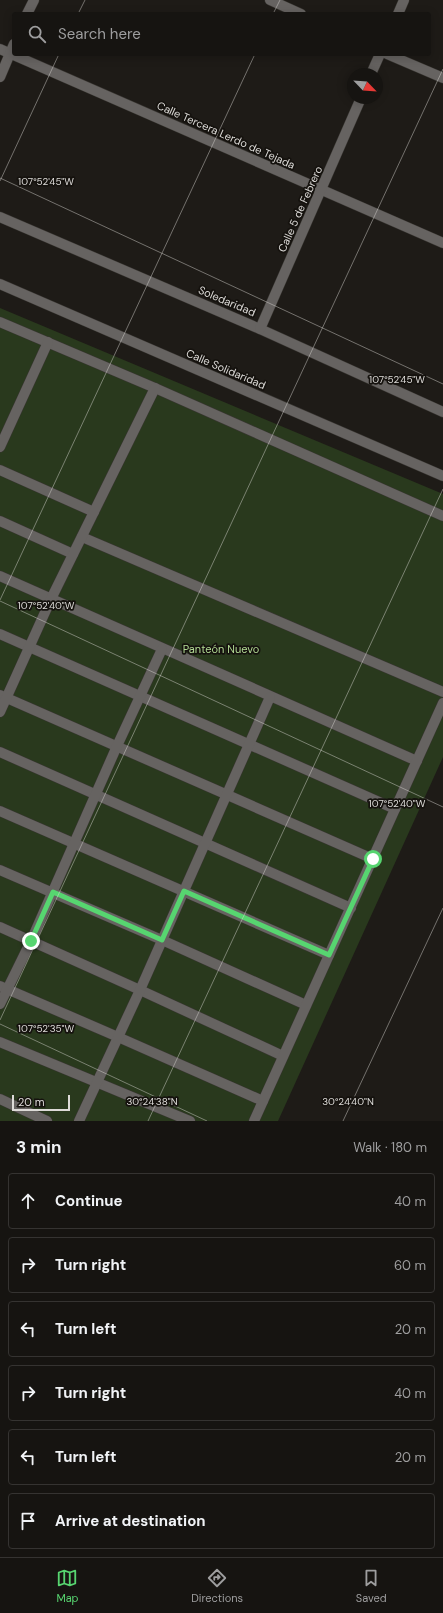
<!DOCTYPE html>
<html lang="en">
<head>
<meta charset="utf-8">
<style>
  :root { --surface:#161411; --page:#23211f; --text:#f1f3f6; --muted:#9e9e9f; --line:#353331; --accent:#57d570 }
  body { margin:0; font-family:"DM Sans",sans-serif; background:var(--page); color:var(--text) }
  .compass { position:absolute; left:347px; top:68px; width:36px; height:36px; border-radius:50%; background:var(--surface); box-shadow:0 2px 10px #0003; rotate:115deg }
  .scale { position:absolute; left:12px; bottom:10px; width:58px; box-sizing:border-box; padding-left:4px; border:2px solid #dddbd8; border-top:0; font-size:11px; line-height:14px; white-space:nowrap; color:#dddbd8; -webkit-text-stroke:3px #15120e; paint-order:stroke }
  .stop { position:absolute; width:12px; height:12px; margin:-9px; border:3px solid #57d570; border-radius:50%; background:#fff }
  .stop.end { background:#57d570; border-color:#fff; box-shadow:0 1px 4px #0008 }
  .list { margin:0; padding:0; list-style:none }
  h2 { display:flex; justify-content:space-between; align-items:center; height:52px; margin:0; padding:0 16px; font-size:17px }
  h2 small { font-size:13px; font-weight:400; color:var(--muted) }
  .list li { display:grid; grid-template-columns:26px 1fr auto; gap:12px; align-items:center; box-sizing:border-box; height:56px; margin:0 8px 8px; padding:0 8px; border:1px solid var(--line); border-radius:4px }
  .list b { display:block; font-size:15px; white-space:nowrap }
  .list em { font-size:13px; font-style:normal; color:var(--muted) }
  .icon { flex:none; width:22px; height:22px; fill:none; stroke:currentColor; stroke-width:2; stroke-linecap:round; stroke-linejoin:round }
  .map { position:relative; flex:none; width:443px; height:1121px; overflow:hidden }
  .search { position:absolute; background:var(--surface); box-shadow:0 2px 10px #0003; left:12px; right:12px; top:12px; height:44px; display:flex; align-items:center; gap:10px; box-sizing:border-box; padding:0 14px; border-radius:4px; color:var(--muted); font-size:15px }
  .sheet { height:436px; background:var(--surface) }
  nav { display:flex; justify-content:space-around; align-items:center; box-sizing:border-box; height:56px; border-top:1px solid var(--line); background:var(--surface); font-size:11px; color:var(--muted) }
  nav a { display:grid; justify-items:center; gap:2px }
  nav .on { color:var(--accent) }
  .map>svg:first-child { display:block }
</style>
</head>
<body>
<div class="map">
<svg width="443" height="1121" viewBox="0 0 443 1121">
  <rect width="100%" height="100%" fill="#1e1b17"/>
  <polygon fill="#29391d" points="0,308 443,494 443,757 278,1121 0,1121"/>
  <g fill="none" stroke-linecap="round" stroke-linejoin="round">
    <defs>
      <g id="minor">
        <polyline points="270,0 301,14"/>
        <polyline points="27,14 34,0"/>
        <polyline points="398,14 404,0"/>
        <polyline points="0,49 443,243"/>
        <polyline points="387,54 443,78"/>
        <polyline points="371,74 380,54"/>
        <polyline points="0,77 14,44"/>
        <polyline points="0,217 260,329 443,412"/>
        <polyline points="0,284 443,476"/>
        <polyline points="0,322 155,388 443,516"/>
        <polyline points="260,329 361,98"/>
        <polyline points="0,447 48,342"/>
        <polyline points="0,470 94,512"/>
        <polyline points="0,521 73,554"/>
        <polyline points="82,537 443,692"/>
        <polyline points="0,576 417,761"/>
        <polyline points="0,634 395,809"/>
        <polyline points="0,695 373,859"/>
        <polyline points="0,712 51,599 155,388"/>
        <polyline points="0,752 351,908"/>
        <polyline points="0,811 329,955"/>
        <polyline points="0,870 162,940 306,1005"/>
        <polyline points="0,927 140,990 283,1056"/>
        <polyline points="0,986 118,1037 263,1101"/>
        <polyline points="0,1004 31,941 117,746 162,649"/>
        <polyline points="0,1042 190,1121"/>
        <polyline points="0,1099 47,1121"/>
        <polyline points="79,1121 140,990 270,697"/>
        <polyline points="254,1121 443,703"/>
      </g>
    </defs>
    <use href="#minor" stroke="#393632" stroke-width="11"/>
    <use href="#minor" stroke="#666361" stroke-width="10"/>
  </g>
  <g fill="none" stroke-linecap="round" stroke-linejoin="round">
    <polyline stroke="#57d570" stroke-width="5" points="31,941 53,892 162,940 184,891 329,955 373,859"/>
  </g>
  <path fill="none" stroke="#dddbd8" stroke-width="1" stroke-opacity="0.45" d="M 78,14 L 85,0M 273,14 L 280,0M 0,178 L 443,384M 0,181 L 59,54M 0,600 L 255,54M 0,601 L 443,807M 0,1020 L 443,69M 0,1024 L 207,1121M 148,1121 L 443,489M 343,1121 L 443,908"/>
  <g text-anchor="middle" stroke-width="3.5" stroke-linejoin="round" paint-order="stroke">
    <g font-size="11" fill="#dddbd8" stroke="#15120e">
      <text transform="translate(226 135) rotate(24)" y="4">Calle Tercera Lerdo de Tejada</text>
      <text transform="translate(300 209) rotate(-66)" y="4">Calle 5 de Febrero</text>
      <text transform="translate(227 301) rotate(23)" y="4">Soledaridad</text>
      <text transform="translate(226 369) rotate(23)" y="4">Calle Solidaridad</text>
    </g>
    <g font-size="11" fill="#b2da94" stroke="#15120e">
      <text x="221" y="653">Panteón Nuevo</text>
    </g>
  </g>
  <g font-size="10" text-anchor="middle" fill="#dddbd8" stroke="#15120e" stroke-width="3.5" stroke-linejoin="round" paint-order="stroke">
    <text x="46" y="185">107°52'45"W</text>
    <text x="397" y="383">107°52'45"W</text>
    <text x="46" y="609">107°52'40"W</text>
    <text x="397" y="807">107°52'40"W</text>
    <text x="46" y="1032">107°52'35"W</text>
    <text x="152" y="1105">30°24'38"N</text>
    <text x="348" y="1105">30°24'40"N</text>
  </g>
</svg>
<svg class="compass" viewBox="-18 -18 36 36"><path d="M0-13l5 13h-10z" fill="#e53935"/><path d="M0 13l5-13h-10z" fill="#9e9e9f"/></svg>
<div class="scale">20 m</div>
<div class="stop" style="left:373px;top:859px"></div>
<div class="stop end" style="left:31px;top:941px"></div>
<div class="search"><svg class="icon" aria-label="search" viewBox="0 0 24 24"><circle cx="10" cy="10" r="6"/><path d="M15 15l6 6"/></svg>Search here</div>
</div>
<section class="sheet">
<h2>3 min<small>Walk · 180 m</small></h2>
<ul class="list">
<li><svg class="icon" aria-label="ahead" viewBox="0 0 24 24"><path d="M12 20V5M6 11l6-6 6 6"/></svg><div><b>Continue</b></div><em>40 m</em></li>
<li><svg class="icon" aria-label="right" viewBox="0 0 24 24"><path d="M7 20v-9h11M14 6l5 5-5 5"/></svg><div><b>Turn right</b></div><em>60 m</em></li>
<li><svg class="icon" aria-label="left" viewBox="0 0 24 24"><path d="M17 20v-9H6M10 6l-5 5 5 5"/></svg><div><b>Turn left</b></div><em>20 m</em></li>
<li><svg class="icon" aria-label="right" viewBox="0 0 24 24"><path d="M7 20v-9h11M14 6l5 5-5 5"/></svg><div><b>Turn right</b></div><em>40 m</em></li>
<li><svg class="icon" aria-label="left" viewBox="0 0 24 24"><path d="M17 20v-9H6M10 6l-5 5 5 5"/></svg><div><b>Turn left</b></div><em>20 m</em></li>
<li><svg class="icon" aria-label="arrive" viewBox="0 0 24 24"><path d="M6 21V4h12l-3 4 3 4H6"/></svg><div><b>Arrive at destination</b></div></li>
</ul>
</section>
<nav>
<a class="on"><svg class="icon" aria-label="map" viewBox="0 0 24 24"><path d="M3 6l6-2 6 2 6-2v14l-6 2-6-2-6 2zM9 4v14M15 6v14"/></svg>Map</a>
<a><svg class="icon" aria-label="directions" viewBox="0 0 24 24"><path d="M12 3l9 9-9 9-9-9zM9 14v-3h6M13 9l2 2-2 2"/></svg>Directions</a>
<a><svg class="icon" aria-label="saved" viewBox="0 0 24 24"><path d="M7 4h10v16l-5-4-5 4z"/></svg>Saved</a>
</nav>
</body>
</html>
